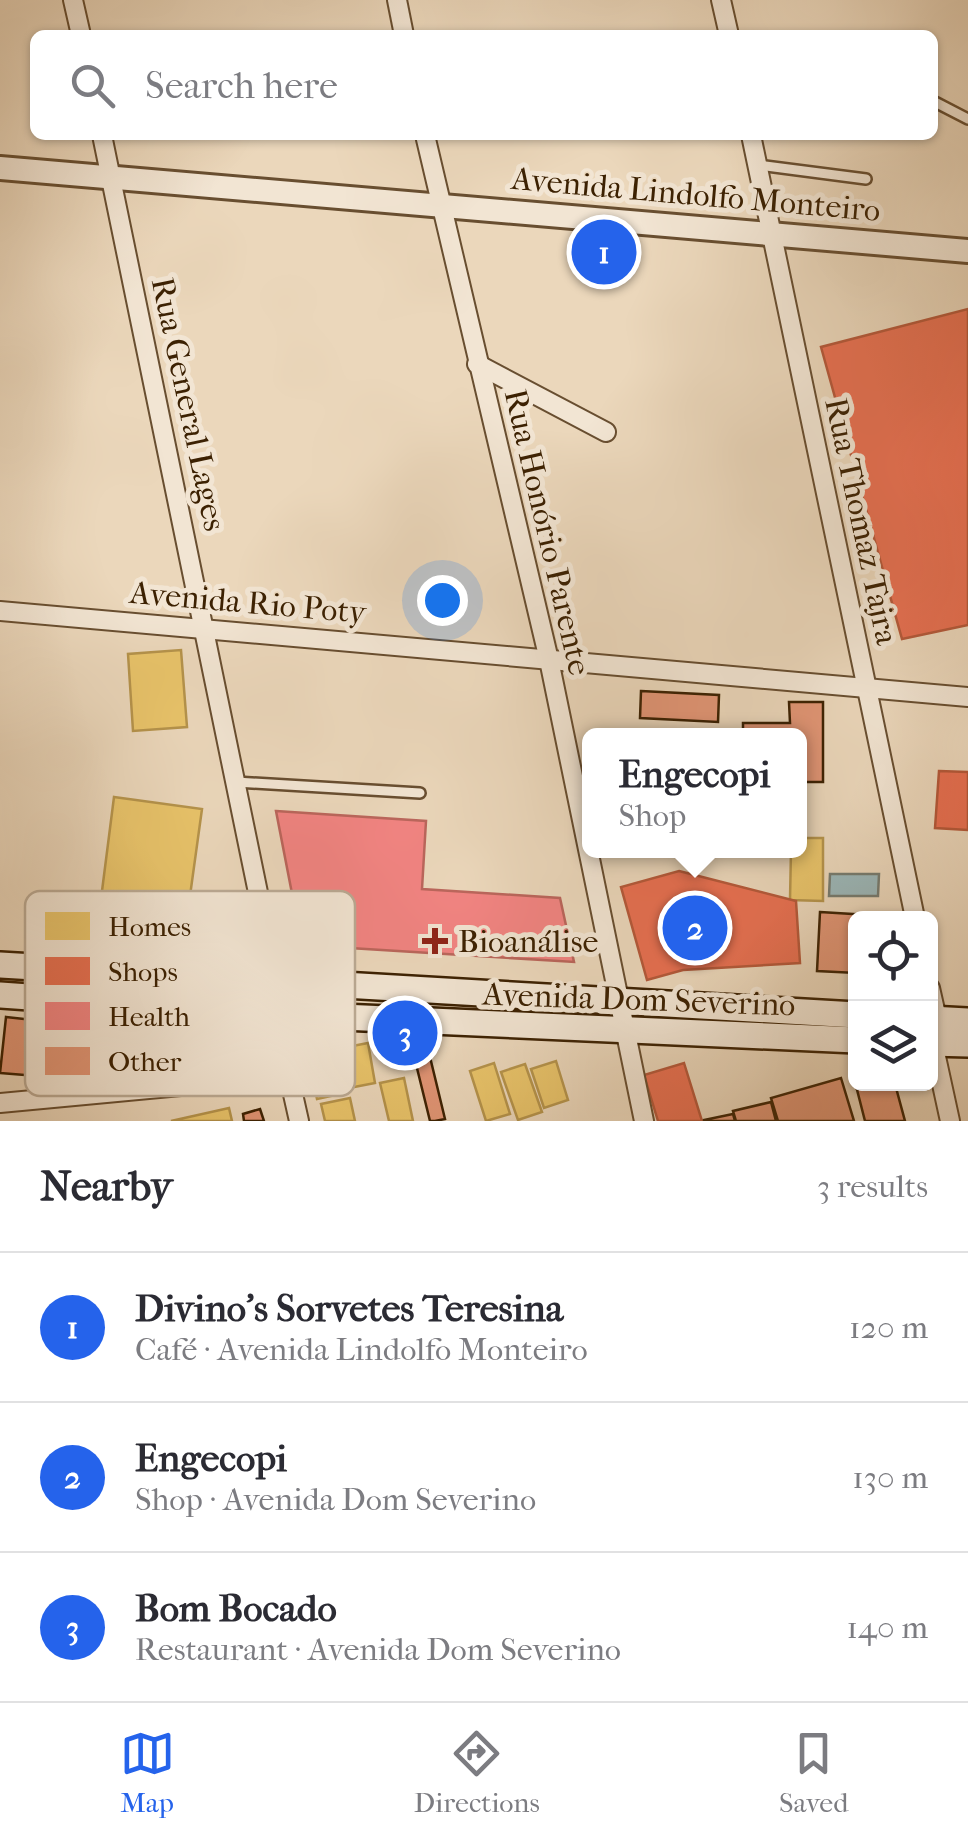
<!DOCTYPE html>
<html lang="en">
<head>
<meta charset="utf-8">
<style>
  :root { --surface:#fff; --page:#f2f2f3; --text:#2b2b33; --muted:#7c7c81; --line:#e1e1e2; --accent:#2563eb }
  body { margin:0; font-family:"IM FELL French Canon",serif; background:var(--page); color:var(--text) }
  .controls { position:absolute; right:30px; bottom:30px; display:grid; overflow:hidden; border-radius:15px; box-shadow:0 2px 8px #0004 }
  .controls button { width:90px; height:90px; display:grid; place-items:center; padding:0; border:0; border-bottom:2px solid var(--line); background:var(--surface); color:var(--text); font:50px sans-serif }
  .you { position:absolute; left:442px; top:600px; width:35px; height:35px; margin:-25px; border:8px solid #fff; border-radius:50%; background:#1a73e8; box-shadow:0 0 0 15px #1a73e833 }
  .badge { display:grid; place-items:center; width:65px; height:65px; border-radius:50%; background:var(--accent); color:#fff; font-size:32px; font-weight:700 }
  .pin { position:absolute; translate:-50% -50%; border:5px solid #fff; box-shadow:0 2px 10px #0006 }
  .popup { position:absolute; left:582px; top:728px; width:225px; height:130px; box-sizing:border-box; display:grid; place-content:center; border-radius:15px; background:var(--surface); filter:drop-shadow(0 2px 8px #0005); font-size:32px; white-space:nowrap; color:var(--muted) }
  .popup b { font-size:38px; color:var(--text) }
  .popup::after { content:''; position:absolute; left:50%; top:100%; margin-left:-20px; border:20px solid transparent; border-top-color:var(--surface) }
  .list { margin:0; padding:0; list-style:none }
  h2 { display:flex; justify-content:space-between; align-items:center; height:130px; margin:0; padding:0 40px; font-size:42px }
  h2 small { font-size:32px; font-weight:400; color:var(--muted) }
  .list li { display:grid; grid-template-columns:65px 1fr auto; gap:30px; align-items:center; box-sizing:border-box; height:150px; padding:0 40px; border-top:2px solid var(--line) }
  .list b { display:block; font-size:38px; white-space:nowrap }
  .list p { margin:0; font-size:32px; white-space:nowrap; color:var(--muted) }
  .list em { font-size:32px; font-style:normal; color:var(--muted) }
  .icon { flex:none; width:55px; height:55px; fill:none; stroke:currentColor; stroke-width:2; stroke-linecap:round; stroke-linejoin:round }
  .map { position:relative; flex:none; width:968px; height:1121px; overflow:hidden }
  .search { position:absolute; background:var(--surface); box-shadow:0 2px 8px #0004; left:30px; right:30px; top:30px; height:110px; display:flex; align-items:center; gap:25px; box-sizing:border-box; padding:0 35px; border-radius:15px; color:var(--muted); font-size:38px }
  .sheet { height:580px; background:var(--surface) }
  nav { display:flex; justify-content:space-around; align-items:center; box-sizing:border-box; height:140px; border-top:2px solid var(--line); background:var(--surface); font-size:28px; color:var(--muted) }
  nav a { display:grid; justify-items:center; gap:5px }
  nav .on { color:var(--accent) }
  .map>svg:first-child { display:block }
</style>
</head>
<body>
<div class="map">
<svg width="968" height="1121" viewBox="0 0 968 1121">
  <rect width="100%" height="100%" fill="#ebd7bb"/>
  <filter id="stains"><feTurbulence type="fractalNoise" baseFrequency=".002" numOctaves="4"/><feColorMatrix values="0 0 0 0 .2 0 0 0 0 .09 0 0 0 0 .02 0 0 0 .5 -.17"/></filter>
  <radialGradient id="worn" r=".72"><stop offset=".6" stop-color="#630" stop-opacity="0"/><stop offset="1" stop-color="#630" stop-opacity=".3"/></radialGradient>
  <polygon fill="#9bb7b9" stroke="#757b70" stroke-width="2.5" points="830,874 879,874 878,896 829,896"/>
  <g fill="#e9c46a" stroke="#b5934b" stroke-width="2.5">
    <polygon points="181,650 187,727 133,731 128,654"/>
    <polygon points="114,797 202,809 189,903 102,891"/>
    <polygon points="800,838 823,838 823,901 790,900 791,850 800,850"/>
    <polygon points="335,1040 336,1060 311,1061 310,1042"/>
    <polygon points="368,1043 375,1083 349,1088 342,1048"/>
    <polygon points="342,1060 349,1092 317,1099 310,1067"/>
    <polygon points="556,1061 568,1100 544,1108 531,1069"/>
    <polygon points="494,1063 510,1114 486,1121 470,1071"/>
    <polygon points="525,1064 542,1112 518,1120 501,1072"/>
    <polygon points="404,1078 413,1121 389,1121 380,1083"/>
    <polygon points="350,1098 355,1121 325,1121 321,1104"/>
    <polygon points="229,1108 232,1121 171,1121"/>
  </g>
  <g fill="#e76f51" stroke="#b45839" stroke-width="2.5">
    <polygon points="968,309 968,625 902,639 821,347"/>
    <polygon points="939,771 968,772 968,830 935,828"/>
    <polygon points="679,871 796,901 800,963 683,970 647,980 621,887"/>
    <polygon points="684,1063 702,1121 658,1121 644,1075"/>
  </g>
  <polygon fill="#f28482" stroke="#bb665c" stroke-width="2.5" points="276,811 426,821 422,889 560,898 574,962 302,945"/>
  <g fill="#e19575" stroke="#3c2102" stroke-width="2.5">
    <polygon points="641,691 719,695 718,722 640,718"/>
    <polygon points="789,702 823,702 823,782 800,782 800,736 743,736 743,723 790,723"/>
    <polygon points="820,912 885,916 885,918 856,918 856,973 817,971"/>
    <polygon points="6,1017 242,1043 246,1063 87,1080 0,1073"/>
    <polygon points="430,1057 445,1119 435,1121 430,1121 415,1060"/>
    <polygon points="853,1074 856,1074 856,1084 895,1084 905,1121 865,1121"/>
    <polygon points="841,1078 854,1121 778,1121 771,1098"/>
    <polygon points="771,1102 776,1121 736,1121 733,1111"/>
    <polygon points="260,1109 264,1121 244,1121 243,1114"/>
    <polygon points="733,1114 735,1121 704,1121 704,1120"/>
  </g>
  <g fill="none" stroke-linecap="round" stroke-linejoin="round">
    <defs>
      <g id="service">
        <polyline points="933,101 968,119"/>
        <polyline points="758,165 866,179"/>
        <polyline points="236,782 420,793"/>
      </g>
      <g id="minor">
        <polyline points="73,0 81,35"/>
        <polyline points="397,0 404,35"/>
        <polyline points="721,0 729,35"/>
        <polyline points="102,135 276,980"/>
        <polyline points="425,135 549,660 644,1121"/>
        <polyline points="751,135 915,918"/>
        <polyline points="477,364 606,432"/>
        <polyline points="0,611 968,697"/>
        <polyline points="930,988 937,1019"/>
        <polyline points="275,1014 299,1121"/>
        <polyline points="933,1043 950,1121"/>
        <polyline points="0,1103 288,1076"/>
      </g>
      <polyline id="tertiary" points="0,168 968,251"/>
      <g id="secondary">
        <polyline points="0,965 856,1015"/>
        <polyline points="0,995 275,1014 856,1040"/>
        <polyline points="930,1019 968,1021"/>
        <polyline points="930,1043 968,1044"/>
      </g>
    </defs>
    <use href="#service" stroke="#684e30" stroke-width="14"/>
    <use href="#minor" stroke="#684e30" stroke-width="22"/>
    <use href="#tertiary" stroke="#684e30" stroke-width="28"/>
    <use href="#secondary" stroke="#3c2102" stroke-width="30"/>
    <use href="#service" stroke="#f2e5d3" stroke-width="9"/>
    <use href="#minor" stroke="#f2e5d3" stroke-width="18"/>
    <use href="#tertiary" stroke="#f2e5d3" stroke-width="22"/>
    <use href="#secondary" stroke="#f2e5d3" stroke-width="25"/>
  </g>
  <path fill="#8f2418" stroke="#f2e5d3" stroke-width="4" d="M430 926h10v10h10v10h-10v10h-10v-10h-10v-10h10z"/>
  <g text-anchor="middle" stroke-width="10" stroke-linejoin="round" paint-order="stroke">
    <g font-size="32" fill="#3c2102" stroke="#f2e5d3">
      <text transform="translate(696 194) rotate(5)" y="11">Avenida Lindolfo Monteiro</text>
      <text transform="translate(189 404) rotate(78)" y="11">Rua General Lages</text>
      <text transform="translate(862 521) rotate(78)" y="11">Rua Thomaz Tajra</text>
      <text transform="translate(548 532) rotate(77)" y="11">Rua Honório Parente</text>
      <text transform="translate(248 602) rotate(5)" y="11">Avenida Rio Poty</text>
      <text transform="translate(639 999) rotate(2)" y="11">Avenida Dom Severino</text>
    </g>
    <g font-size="32" fill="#3c2102" stroke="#f2e5d3" text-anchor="start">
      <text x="458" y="952">Bioanálise</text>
    </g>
  </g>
  <rect x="25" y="891" width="330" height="205" rx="15" fill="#f2e5d3" stroke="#bbaa94" stroke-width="2.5"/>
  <rect x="45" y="912" width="45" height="28" fill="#e9c46a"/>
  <rect x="45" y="957" width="45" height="28" fill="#e76f51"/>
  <rect x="45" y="1002" width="45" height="28" fill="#f28482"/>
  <rect x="45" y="1047" width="45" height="28" fill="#e19575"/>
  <g font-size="28" fill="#3c2102">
    <text x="108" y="936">Homes</text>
    <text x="108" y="981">Shops</text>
    <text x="108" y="1026">Health</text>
    <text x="108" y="1071">Other</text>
  </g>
  <rect width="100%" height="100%" filter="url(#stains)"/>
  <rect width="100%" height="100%" fill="url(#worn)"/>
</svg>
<div class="controls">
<button><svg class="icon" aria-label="locate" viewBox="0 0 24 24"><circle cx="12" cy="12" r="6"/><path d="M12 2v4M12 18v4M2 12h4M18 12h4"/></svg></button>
<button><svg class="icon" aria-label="layers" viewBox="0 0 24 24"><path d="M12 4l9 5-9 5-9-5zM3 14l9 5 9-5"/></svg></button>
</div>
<div class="you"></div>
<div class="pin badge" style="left:604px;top:252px">1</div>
<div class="pin badge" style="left:695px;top:928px">2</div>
<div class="popup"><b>Engecopi</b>Shop</div>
<div class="pin badge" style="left:405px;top:1033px">3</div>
<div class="search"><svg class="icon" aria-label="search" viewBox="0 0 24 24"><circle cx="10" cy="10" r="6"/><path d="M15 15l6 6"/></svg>Search here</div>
</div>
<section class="sheet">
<h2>Nearby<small>3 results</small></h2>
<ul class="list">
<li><span class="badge">1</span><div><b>Divino's Sorvetes Teresina</b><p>Café · Avenida Lindolfo Monteiro</p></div><em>120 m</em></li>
<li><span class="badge">2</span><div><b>Engecopi</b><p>Shop · Avenida Dom Severino</p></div><em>130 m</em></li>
<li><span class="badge">3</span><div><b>Bom Bocado</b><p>Restaurant · Avenida Dom Severino</p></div><em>140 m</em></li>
</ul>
</section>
<nav>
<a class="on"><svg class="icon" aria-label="map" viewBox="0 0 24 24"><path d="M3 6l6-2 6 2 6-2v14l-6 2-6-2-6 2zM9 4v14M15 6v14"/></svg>Map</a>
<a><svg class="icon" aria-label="directions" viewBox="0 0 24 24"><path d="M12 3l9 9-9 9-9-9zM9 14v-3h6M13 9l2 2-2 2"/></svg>Directions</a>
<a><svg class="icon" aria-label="saved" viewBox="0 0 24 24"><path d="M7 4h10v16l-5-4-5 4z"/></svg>Saved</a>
</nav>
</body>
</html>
